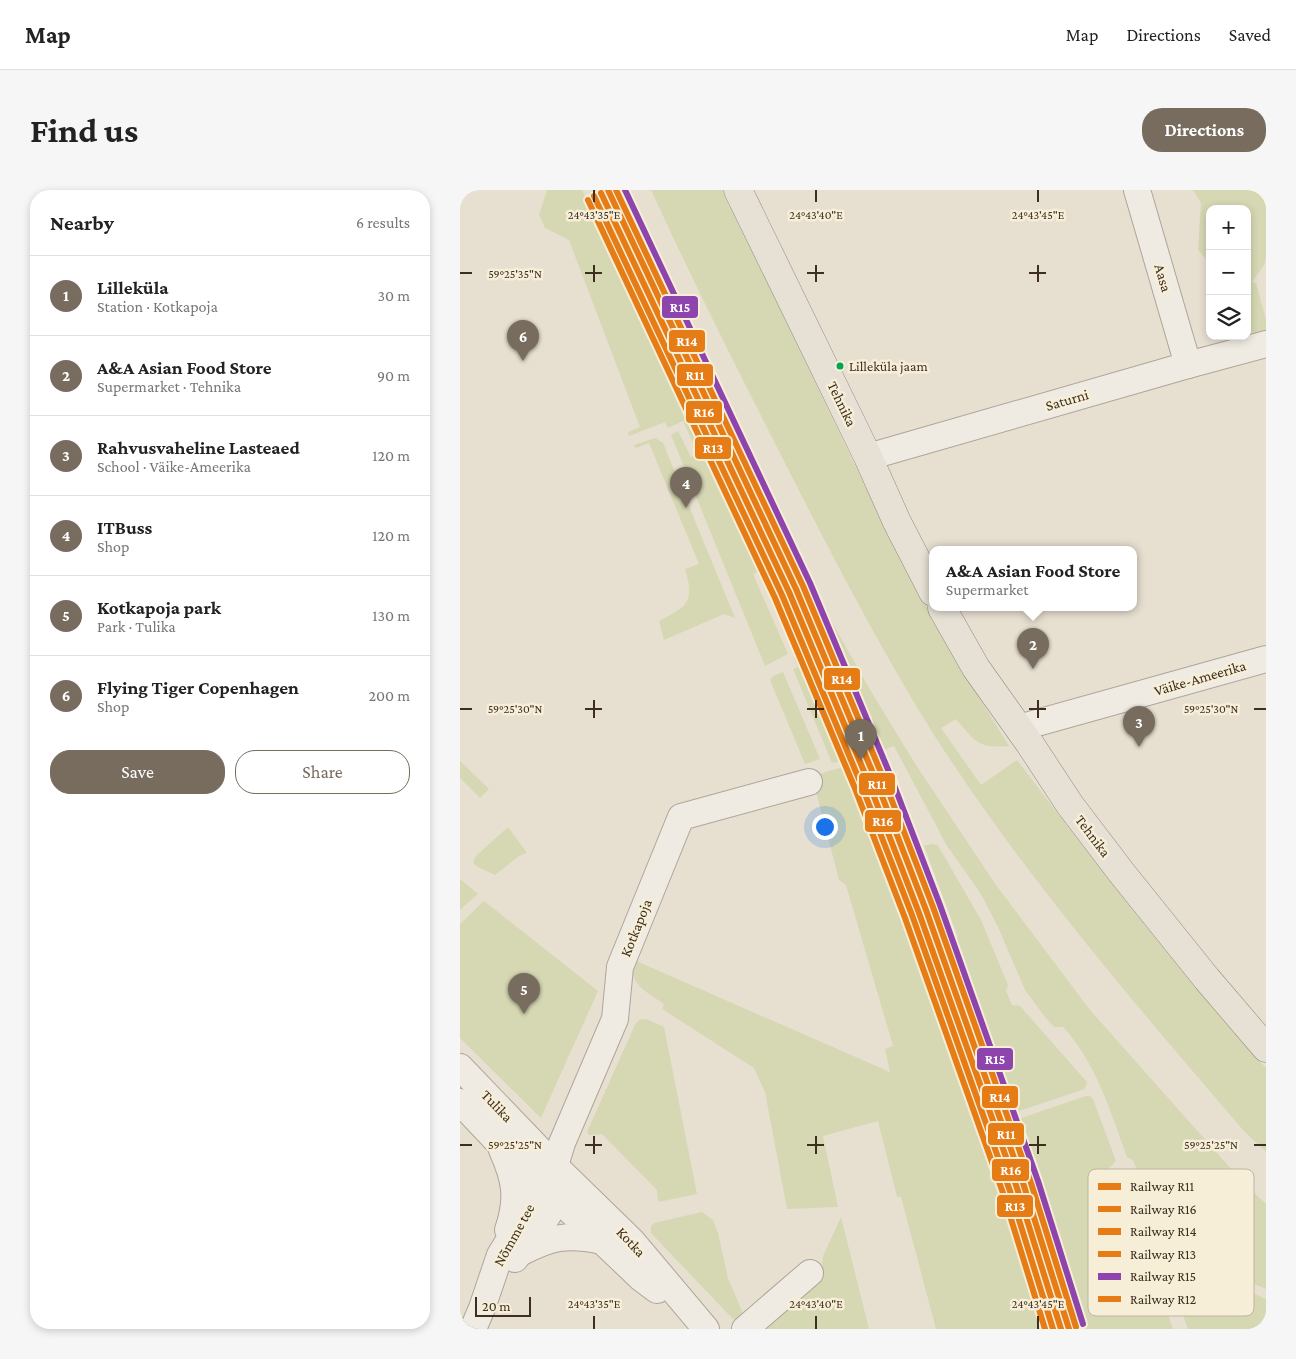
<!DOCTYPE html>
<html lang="en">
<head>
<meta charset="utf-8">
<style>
  :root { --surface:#fff; --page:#f6f6f6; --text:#222; --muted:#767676; --line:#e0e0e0; --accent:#786c5e }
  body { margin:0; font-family:"Crimson Pro",serif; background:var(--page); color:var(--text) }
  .controls { position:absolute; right:15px; top:15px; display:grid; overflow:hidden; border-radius:10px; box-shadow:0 2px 8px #0003 }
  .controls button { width:45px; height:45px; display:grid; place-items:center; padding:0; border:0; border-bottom:1px solid var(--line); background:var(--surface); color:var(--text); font:25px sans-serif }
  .scale { position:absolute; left:15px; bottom:12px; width:56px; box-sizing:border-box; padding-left:5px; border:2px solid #3d2e20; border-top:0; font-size:14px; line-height:18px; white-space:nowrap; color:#3d2e20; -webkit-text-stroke:4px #f7eed8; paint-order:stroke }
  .you { position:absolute; left:364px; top:636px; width:18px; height:18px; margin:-12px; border:4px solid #fff; border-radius:50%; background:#1a73e8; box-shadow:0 0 0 8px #1a73e833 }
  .badge { display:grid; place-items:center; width:32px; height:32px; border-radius:50%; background:var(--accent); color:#fff; font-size:16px; font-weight:700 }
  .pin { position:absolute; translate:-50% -41px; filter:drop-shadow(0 1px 2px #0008) }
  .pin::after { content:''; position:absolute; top:26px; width:18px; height:15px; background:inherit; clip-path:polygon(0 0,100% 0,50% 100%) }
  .popup { position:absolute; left:469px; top:356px; width:208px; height:65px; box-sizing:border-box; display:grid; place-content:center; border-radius:10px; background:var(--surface); filter:drop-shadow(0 1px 4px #0005); font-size:16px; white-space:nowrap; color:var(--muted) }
  .popup b { font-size:19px; color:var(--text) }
  .popup::after { content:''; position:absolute; left:50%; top:100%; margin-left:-10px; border:10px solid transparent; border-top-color:var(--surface) }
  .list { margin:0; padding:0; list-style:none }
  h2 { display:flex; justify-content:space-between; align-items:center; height:65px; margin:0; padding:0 20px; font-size:21px }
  h2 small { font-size:16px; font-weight:400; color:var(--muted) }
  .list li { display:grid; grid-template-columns:32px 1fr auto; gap:15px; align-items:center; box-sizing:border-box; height:80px; padding:0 20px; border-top:1px solid var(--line) }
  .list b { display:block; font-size:19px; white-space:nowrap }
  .list p { margin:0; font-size:16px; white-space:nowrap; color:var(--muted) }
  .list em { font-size:16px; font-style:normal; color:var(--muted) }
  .actions { display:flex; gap:10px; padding:15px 20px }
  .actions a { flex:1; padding:11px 0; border:1px solid var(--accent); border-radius:20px; text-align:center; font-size:18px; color:var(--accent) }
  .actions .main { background:var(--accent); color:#fff }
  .icon { flex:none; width:28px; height:28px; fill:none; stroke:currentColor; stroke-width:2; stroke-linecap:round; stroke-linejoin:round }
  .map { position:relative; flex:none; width:806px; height:1139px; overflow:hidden; border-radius:20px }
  header { display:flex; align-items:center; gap:30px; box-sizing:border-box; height:70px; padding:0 25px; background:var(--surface); border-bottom:1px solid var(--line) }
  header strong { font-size:24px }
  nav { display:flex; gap:28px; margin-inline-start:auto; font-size:18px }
  .intro { display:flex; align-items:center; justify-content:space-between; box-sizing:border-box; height:120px; padding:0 30px }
  h1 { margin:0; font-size:35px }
  .button { padding:12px 22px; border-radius:20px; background:var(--accent); color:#fff; font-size:18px; font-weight:700 }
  main { display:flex; gap:30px; padding:0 30px }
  aside { flex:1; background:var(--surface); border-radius:20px; box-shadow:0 2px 8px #0003 }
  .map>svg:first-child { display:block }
</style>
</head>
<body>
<header>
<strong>Map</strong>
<nav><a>Map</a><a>Directions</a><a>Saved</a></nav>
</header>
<div class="intro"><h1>Find us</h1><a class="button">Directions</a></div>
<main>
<aside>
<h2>Nearby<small>6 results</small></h2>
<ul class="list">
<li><span class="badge">1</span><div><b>Lilleküla</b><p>Station · Kotkapoja</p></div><em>30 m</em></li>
<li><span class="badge">2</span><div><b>A&amp;A Asian Food Store</b><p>Supermarket · Tehnika</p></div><em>90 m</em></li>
<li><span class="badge">3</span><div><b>Rahvusvaheline Lasteaed</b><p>School · Väike-Ameerika</p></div><em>120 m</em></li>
<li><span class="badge">4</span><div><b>ITBuss</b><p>Shop</p></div><em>120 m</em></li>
<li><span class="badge">5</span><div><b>Kotkapoja park</b><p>Park · Tulika</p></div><em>130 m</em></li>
<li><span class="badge">6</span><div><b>Flying Tiger Copenhagen</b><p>Shop</p></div><em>200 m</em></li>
</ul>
<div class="actions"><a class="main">Save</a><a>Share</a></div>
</aside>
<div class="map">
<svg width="806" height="1139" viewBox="0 0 806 1139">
  <rect width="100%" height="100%" fill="#e7e0d1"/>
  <g fill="#d6d7b3">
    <polygon points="87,0 122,0 241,254 235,257 223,231 208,238 205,232 169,246 168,242 180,237 109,50 85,38 79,25"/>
    <path d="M 191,0 L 263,0 L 405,296 L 482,447 L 549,556 C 519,559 514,551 496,529 L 481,538 L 521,595 L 557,570 C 637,675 717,780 806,878 L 806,962 L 784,941 C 676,815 566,688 476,548 C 421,461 374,369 327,277 C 281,186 234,94 191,0 Z"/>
    <polygon points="733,0 806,0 806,67 804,75 792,92 796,93 806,130 806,141 799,145 787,140 787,19 750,19 750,73 738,60 741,13"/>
    <polygon points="218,241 231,267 243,261 299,381 293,384 328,464 305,476 211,245"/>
    <path d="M 195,248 L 203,253 L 275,428 L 264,424 L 204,450 L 199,431 C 228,416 235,412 225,379 L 239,374 L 189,253 L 176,258 L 174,255 Z"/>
    <path d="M 348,389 L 409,498 L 456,575 L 536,695 L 630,820 L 781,990 L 806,1014 L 806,1099 L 779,1088 L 755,1086 L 716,1088 L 712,1087 L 709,1084 L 687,1022 L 691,1017 L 673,970 L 667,967 C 650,921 637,874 603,837 L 594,837 L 585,827 L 565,800 L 538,737 L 521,704 L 487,656 L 434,556 L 413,564 L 343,391 Z"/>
    <polygon points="337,466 381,571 372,573 333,479 338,477 334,468"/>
    <polygon points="323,482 360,569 345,574 310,490 313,486"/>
    <polygon points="0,571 29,599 20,608 0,588"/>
    <path d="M 390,575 C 460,762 526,950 589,1139 L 476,1139 L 441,1007 L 437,1007 L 418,931 L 363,946 L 378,1017 L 327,1019 L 305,902 L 294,878 L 202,819 L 204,814 C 187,802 167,794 174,770 L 430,882 L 425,859 L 433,856 L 386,695 L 379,690 L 352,586 Z"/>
    <polygon points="48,637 67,663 59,666 35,685 16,676 13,672 16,666"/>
    <polygon points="471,654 477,655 480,659 521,730 548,795 546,801 552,815 560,816 627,892 625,899 559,921 554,907 547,909 490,750 498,747 464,656"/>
    <polygon points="0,689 18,704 0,720"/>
    <polygon points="24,711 138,801 81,928 0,848 0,734"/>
    <polygon points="186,829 204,837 237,1004 198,1012 197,1000 142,944 129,945 127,942 175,835 179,830"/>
    <polygon points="626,906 630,906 633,909 656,971 649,978 666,1026 673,1025 676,1027 713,1139 617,1139 558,965 565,962 555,930"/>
    <polygon points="242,1022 253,1030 258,1043 268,1088 284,1126 281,1130 273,1129 191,1043 191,1036 194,1033"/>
    <polygon points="381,1027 409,1139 297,1139 360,1089 363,1066"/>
    <polygon points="758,1094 776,1096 806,1109 806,1139 728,1139 716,1105 721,1098"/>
  </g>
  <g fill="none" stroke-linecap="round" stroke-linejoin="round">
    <defs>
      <g id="minor">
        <polyline points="677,0 728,175"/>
        <polyline points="408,267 728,175 806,154"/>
        <polyline points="559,538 806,469"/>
        <polyline points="0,877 95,976 172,1051 246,1139"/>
        <polyline points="0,912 38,952 181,1088 197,1100"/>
        <path d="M 42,960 C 55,989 59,1008 48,1040"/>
        <path d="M 60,1063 C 93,1046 107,1044 143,1051"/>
        <path d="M 55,1069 C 69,1050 102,1016 98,992"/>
        <polyline points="13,1139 22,1118 40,1065 95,976 102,953 155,829 160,777 221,627 349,592"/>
        <polyline points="285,1139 350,1083"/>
      </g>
      <g id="major">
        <polyline points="278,0 408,267 437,332 473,402"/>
        <polyline points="482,418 516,478 570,554 610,615 661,682 747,789 806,858"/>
      </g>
    </defs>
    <use href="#minor" stroke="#ada599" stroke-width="28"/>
    <use href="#major" stroke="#928b80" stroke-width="29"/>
    <use href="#minor" stroke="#efebe3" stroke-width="26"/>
    <use href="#major" stroke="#e6e1d4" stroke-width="28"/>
    <defs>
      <polyline id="rail-1" points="148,0 336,399 415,588 466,720 564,996 609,1139"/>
      <polyline id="rail-2" points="141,3 329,402 408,591 459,723 557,998 601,1139"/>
      <polyline id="rail-3" points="156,0 343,396 422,585 473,717 571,993 616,1137"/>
      <polyline id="rail-4" points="134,6 322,405 401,594 452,725 550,1001 593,1139"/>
      <polyline id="rail-5" points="165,0 350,393 429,582 480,715 578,991 623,1134"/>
      <polyline id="rail-6" points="128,10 315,408 394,596 445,728 543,1003 585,1139"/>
    </defs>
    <use href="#rail-1" stroke="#f7eed8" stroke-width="10"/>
    <use href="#rail-2" stroke="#f7eed8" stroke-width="10"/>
    <use href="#rail-3" stroke="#f7eed8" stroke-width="10"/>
    <use href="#rail-4" stroke="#f7eed8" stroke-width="10"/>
    <use href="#rail-5" stroke="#f7eed8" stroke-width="10"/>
    <use href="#rail-6" stroke="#f7eed8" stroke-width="10"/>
    <use href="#rail-1" stroke="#e67c16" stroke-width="6"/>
    <use href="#rail-2" stroke="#e67c16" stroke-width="6"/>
    <use href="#rail-3" stroke="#e67c16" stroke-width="6"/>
    <use href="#rail-4" stroke="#e67c16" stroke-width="6"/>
    <use href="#rail-5" stroke="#8e44ad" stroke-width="6"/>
    <use href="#rail-6" stroke="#e67c16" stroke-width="6"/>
  </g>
  <path fill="none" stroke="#3d2e20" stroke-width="2" d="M 134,0 L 134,12M 356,0 L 356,12M 578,0 L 578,12M 134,75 L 134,92M 356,75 L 356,92M 578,75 L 578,92M 0,83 L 12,83M 125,83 L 142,83M 347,83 L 364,83M 569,83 L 586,83M 134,510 L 134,528M 356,510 L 356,528M 578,510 L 578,528M 0,519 L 12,519M 125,519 L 142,519M 347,519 L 364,519M 569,519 L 586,519M 794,519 L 806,519M 134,946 L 134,964M 356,946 L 356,964M 578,946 L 578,964M 0,955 L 12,955M 125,955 L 142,955M 347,955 L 364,955M 569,955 L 586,955M 794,955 L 806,955M 134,1126 L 134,1139M 356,1126 L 356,1139M 578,1126 L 578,1139"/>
  <circle fill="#00a651" stroke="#f7eed8" stroke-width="2" cx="380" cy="176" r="4.5"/>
  <g text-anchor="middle" stroke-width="5" stroke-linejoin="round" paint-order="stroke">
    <g font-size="14" fill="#3d2e20" stroke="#f7eed8" text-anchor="start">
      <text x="389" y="181">Lilleküla jaam</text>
    </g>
    <g font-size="15" fill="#3d2e20" stroke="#f7eed8">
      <text transform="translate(703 88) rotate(74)" y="5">Aasa</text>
      <text transform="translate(607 210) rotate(-16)" y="5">Saturni</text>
      <text transform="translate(382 214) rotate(64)" y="5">Tehnika</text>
      <text transform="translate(740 488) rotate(-16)" y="5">Väike-Ameerika</text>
      <text transform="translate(633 646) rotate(53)" y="5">Tehnika</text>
      <text transform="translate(176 738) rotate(-68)" y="5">Kotkapoja</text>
      <text transform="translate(37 916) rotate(46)" y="5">Tulika</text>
      <text transform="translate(54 1045) rotate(-61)" y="5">Nõmme tee</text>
      <text transform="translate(171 1052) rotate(47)" y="5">Kotka</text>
    </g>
  </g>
  <rect x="628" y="979" width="166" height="147" rx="8" fill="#f7eed8" stroke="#bfb4a1" stroke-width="1"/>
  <rect x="638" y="993" width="23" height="7" fill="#e67c16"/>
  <rect x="638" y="1016" width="23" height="6" fill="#e67c16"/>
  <rect x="638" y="1038" width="23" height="7" fill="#e67c16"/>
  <rect x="638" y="1061" width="23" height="6" fill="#e67c16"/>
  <rect x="638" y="1083" width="23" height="7" fill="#8e44ad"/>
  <rect x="638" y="1106" width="23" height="6" fill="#e67c16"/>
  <g font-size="14" fill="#3d2e20">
    <text x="670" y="1001">Railway R11</text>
    <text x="670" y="1024">Railway R16</text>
    <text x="670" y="1046">Railway R14</text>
    <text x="670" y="1069">Railway R13</text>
    <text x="670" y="1091">Railway R15</text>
    <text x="670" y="1114">Railway R12</text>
  </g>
  <g font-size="12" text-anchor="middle" fill="#3d2e20" stroke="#f7eed8" stroke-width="5" stroke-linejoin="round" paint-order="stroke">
    <text x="134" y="29">24°43'35"E</text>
    <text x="356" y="29">24°43'40"E</text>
    <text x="578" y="29">24°43'45"E</text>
    <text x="55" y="88">59°25'35"N</text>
    <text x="55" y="523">59°25'30"N</text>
    <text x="751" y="523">59°25'30"N</text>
    <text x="55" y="959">59°25'25"N</text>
    <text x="751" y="959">59°25'25"N</text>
    <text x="134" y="1118">24°43'35"E</text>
    <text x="356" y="1118">24°43'40"E</text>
    <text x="578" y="1118">24°43'45"E</text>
  </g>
  <g stroke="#f7eed8" stroke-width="2">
    <rect x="201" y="105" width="38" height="24" rx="5" fill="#8e44ad"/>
    <rect x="208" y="139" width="38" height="24" rx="5" fill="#e67c16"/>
    <rect x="216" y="173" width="38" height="24" rx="5" fill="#e67c16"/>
    <rect x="225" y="210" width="38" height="24" rx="5" fill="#e67c16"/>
    <rect x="234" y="246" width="38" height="24" rx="5" fill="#e67c16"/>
    <rect x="363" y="477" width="38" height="24" rx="5" fill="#e67c16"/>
    <rect x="398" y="582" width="38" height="24" rx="5" fill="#e67c16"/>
    <rect x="404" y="619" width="38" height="24" rx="5" fill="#e67c16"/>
    <rect x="516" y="857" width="38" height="24" rx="5" fill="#8e44ad"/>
    <rect x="521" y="895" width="38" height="24" rx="5" fill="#e67c16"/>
    <rect x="527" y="932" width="38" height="24" rx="5" fill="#e67c16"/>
    <rect x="531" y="968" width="39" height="24" rx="5" fill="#e67c16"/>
    <rect x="536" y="1004" width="38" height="24" rx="5" fill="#e67c16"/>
  </g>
  <g font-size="14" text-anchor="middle" font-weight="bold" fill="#fff">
    <text x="220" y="122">R15</text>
    <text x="227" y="156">R14</text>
    <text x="235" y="190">R11</text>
    <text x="244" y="227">R16</text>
    <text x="253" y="263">R13</text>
    <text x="382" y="494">R14</text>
    <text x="417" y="599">R11</text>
    <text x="423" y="636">R16</text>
    <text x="535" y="874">R15</text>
    <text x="540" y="912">R14</text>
    <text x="546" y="949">R11</text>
    <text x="551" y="985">R16</text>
    <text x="555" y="1021">R13</text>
  </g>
</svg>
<div class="controls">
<button>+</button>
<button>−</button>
<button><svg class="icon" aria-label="layers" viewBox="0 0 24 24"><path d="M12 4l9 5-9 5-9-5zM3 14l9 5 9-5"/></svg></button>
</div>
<div class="scale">20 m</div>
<div class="you"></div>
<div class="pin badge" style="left:401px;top:570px">1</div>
<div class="pin badge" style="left:573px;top:479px">2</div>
<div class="popup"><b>A&amp;A Asian Food Store</b>Supermarket</div>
<div class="pin badge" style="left:679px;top:557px">3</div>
<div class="pin badge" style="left:226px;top:318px">4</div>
<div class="pin badge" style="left:64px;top:824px">5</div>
<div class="pin badge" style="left:63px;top:171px">6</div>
</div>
</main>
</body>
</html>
